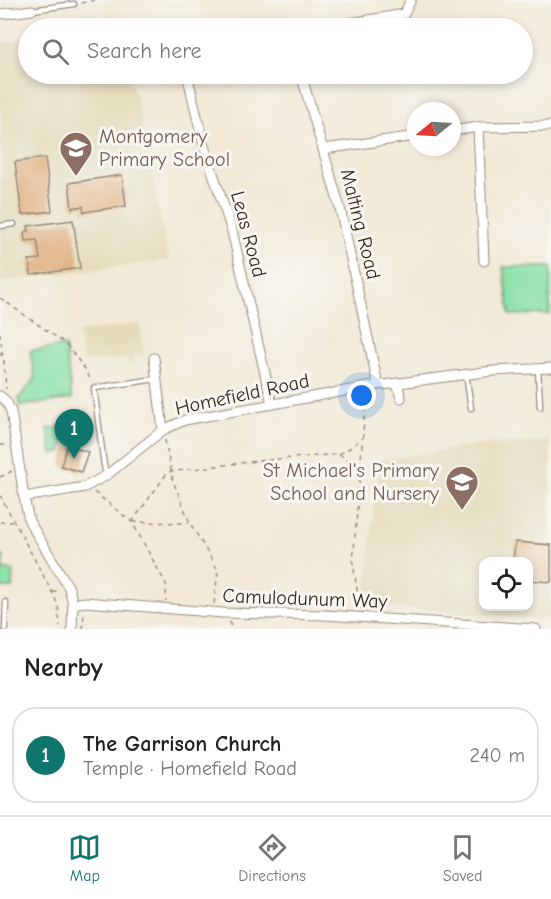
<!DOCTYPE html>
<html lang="en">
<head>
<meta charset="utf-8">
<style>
  :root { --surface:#fff; --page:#f2f2f2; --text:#222; --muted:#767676; --line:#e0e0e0; --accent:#0f766e }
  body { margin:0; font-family:"Comic Neue",sans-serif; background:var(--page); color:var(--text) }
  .controls { position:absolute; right:18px; bottom:18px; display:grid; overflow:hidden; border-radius:12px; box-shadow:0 3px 9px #0003 }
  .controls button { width:54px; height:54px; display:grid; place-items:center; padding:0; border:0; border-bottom:2px solid var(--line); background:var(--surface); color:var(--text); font:30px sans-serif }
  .compass { position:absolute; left:407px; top:102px; width:54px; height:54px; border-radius:50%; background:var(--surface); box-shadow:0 3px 9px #0003; rotate:252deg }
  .you { position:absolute; left:362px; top:396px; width:21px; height:21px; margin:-15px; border:4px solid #fff; border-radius:50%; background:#1a73e8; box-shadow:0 0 0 9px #1a73e833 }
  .badge { display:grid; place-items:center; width:39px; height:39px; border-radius:50%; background:var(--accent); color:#fff; font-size:20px; font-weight:700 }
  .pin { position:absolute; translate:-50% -50px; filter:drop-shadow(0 2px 3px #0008) }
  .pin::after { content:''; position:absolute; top:32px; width:21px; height:18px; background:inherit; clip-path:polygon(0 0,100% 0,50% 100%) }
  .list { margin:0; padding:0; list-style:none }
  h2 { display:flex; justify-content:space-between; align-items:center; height:78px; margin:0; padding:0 24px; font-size:26px }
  h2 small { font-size:20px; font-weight:400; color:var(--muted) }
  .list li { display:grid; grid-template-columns:39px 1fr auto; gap:18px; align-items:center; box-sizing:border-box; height:96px; margin:0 12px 12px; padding:0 12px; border:2px solid var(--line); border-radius:24px }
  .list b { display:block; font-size:22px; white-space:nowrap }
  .list p { margin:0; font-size:20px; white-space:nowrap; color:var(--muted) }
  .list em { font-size:20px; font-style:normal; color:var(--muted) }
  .icon { flex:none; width:33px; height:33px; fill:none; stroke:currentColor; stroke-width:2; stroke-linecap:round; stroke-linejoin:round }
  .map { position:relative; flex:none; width:551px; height:629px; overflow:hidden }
  .search { position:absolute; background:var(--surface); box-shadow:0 3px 9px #0003; left:18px; right:18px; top:18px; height:66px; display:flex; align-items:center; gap:15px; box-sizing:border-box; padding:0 21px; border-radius:33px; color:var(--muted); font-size:22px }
  .sheet { height:186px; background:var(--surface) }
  nav { display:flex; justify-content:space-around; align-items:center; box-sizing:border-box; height:84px; border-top:2px solid var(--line); background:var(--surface); font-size:16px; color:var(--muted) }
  nav a { display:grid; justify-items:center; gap:3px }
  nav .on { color:var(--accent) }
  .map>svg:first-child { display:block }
</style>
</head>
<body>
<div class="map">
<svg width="551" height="629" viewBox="0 0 551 629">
  <rect width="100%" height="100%" fill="#f6f6f2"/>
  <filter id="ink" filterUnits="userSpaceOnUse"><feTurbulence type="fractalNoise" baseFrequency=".0167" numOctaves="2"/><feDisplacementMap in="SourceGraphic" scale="12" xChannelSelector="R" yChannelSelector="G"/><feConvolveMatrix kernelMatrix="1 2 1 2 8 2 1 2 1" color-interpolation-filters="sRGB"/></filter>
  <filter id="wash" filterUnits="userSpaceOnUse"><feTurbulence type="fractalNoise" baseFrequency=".008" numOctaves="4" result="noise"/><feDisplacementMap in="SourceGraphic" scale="24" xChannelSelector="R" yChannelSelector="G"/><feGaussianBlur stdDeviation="1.35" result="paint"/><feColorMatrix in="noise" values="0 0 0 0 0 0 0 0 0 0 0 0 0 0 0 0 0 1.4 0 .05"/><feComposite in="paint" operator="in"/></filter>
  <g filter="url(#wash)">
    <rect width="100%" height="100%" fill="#f2ead7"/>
    <g fill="#e4dbba" fill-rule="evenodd">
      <polygon points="28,38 28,74 126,74 136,94 169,260 0,282 0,43"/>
      <polygon points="140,323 144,355 133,357 134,363 128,364 127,358 83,363 78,332"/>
      <path d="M 551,442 L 551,620 L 365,605 L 378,460 L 486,444 ZM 484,562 L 528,562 L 528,606 L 484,606 Z"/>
    </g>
    <g fill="#89e1a6" stroke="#628662" stroke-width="1.5">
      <polygon points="503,267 551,267 550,314 510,315"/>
      <polygon points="65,346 72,399 20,406 19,398 35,379 30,351"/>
      <polygon points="69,426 61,452 52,454 48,429"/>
      <polygon points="0,556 3,556 3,570 13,570 12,588 0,588"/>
    </g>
    <g id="blocks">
      <g fill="#dfa974">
        <polygon points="45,158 52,211 22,215 15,162"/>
        <polygon points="122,175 126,206 84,212 83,206 72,208 69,183"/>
        <polygon points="73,220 80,268 31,275 29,260 40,259 37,240 25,241 24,232 29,231 28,226"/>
        <polygon points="67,446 88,452 81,472 61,466"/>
        <polygon points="515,542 551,545 551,582 528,580 528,561 513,561"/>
      </g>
    </g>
  </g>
  <g filter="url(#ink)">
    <use href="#blocks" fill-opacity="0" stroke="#968a7a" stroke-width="1.5"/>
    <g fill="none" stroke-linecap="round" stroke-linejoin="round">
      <defs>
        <g id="service">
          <polyline points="32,10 74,4"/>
          <polyline points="0,226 14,224"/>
          <polyline points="538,369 540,407"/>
          <polyline points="466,374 471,408"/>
          <polyline points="107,475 104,466 94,388 156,379"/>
          <polyline points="5,629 6,602"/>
        </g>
        <g id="minor">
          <polyline points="1,14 32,10"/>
          <polyline points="321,28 404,14 411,0"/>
          <polyline points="187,74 204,146 232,231 272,404"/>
          <polyline points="478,127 484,261"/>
          <polyline points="452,131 478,127 551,126"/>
          <polyline points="324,149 416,136"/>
          <polyline points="154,358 163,430"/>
          <polyline points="397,383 401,398"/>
          <polyline points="383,385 493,371 551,368"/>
          <polyline points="0,396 6,401 11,411 24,497 29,521 69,588 73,604 72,629"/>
          <polyline points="24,497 85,487 107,475 163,430 185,420 378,385 340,208 301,74"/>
          <polyline points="73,604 85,602 223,613 325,615 536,629"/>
        </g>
      </defs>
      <use href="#service" stroke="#968a7a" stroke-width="7"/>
      <use href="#minor" stroke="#968a7a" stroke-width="11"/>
      <g stroke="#968a7a" stroke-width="1.5" stroke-dasharray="4.5 4.5" stroke-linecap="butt">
        <polyline points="81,3 95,0"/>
        <polyline points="0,298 66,344 85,369 91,382"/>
        <polyline points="0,333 3,358"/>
        <polyline points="0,352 4,362 6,389"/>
        <polyline points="165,440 173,481 190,523 218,570 214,604"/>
        <polyline points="0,445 6,445"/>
        <polyline points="339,454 349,461 360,477"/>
        <polyline points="0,477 12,471"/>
        <polyline points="94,492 132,522 166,584 166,601"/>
        <polyline points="0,495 52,592 58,605 60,626"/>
        <polyline points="0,522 12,522"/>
        <polyline points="132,522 168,472 257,461 339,454 350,448 363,437"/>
        <polyline points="133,522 189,523"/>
        <polyline points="52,592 60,590"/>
        <polyline points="360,609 353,563 366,395"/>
        <polyline points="229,622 232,629"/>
        <polyline points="83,629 84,612"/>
      </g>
      <use href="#service" stroke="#fff" stroke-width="4.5"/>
      <use href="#minor" stroke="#fff" stroke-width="9"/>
    </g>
  </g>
  <defs>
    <symbol id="school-pin" viewBox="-11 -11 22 30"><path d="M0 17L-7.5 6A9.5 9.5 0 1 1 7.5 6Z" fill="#8d6e63" stroke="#f6f6f2"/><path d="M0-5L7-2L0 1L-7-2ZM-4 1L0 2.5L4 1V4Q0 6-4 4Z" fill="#fff"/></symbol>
  </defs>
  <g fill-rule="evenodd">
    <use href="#school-pin" x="57" y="129" width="38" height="52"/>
    <use href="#school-pin" x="443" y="463" width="38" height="52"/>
  </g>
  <g text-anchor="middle" stroke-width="6" stroke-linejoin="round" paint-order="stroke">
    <g font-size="20" fill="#785e54" stroke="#f6f6f2" text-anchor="start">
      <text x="99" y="143">Montgomery<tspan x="99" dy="23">Primary School</tspan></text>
      <text x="439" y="477" text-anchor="end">St Michael's Primary<tspan x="439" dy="23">School and Nursery</tspan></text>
    </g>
    <g font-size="20" fill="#3b2a1e" stroke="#f6f6f2">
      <text transform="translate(361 224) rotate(76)" y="7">Malting Road</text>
      <text transform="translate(249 234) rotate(75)" y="7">Leas Road</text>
      <text transform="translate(242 394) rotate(-12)" y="7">Homefield Road</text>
      <text transform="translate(305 598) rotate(2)" y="7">Camulodunum Way</text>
    </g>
  </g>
</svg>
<div class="controls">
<button><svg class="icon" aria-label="locate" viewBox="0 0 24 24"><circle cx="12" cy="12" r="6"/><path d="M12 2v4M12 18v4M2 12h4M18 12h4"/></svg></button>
</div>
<svg class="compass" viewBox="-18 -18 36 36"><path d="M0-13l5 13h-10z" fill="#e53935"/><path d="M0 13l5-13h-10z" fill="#767676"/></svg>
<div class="you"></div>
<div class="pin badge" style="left:74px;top:459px">1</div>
<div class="search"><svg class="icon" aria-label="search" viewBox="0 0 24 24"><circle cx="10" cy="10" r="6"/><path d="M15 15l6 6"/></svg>Search here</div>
</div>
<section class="sheet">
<h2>Nearby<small></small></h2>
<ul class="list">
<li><span class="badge">1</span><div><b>The Garrison Church</b><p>Temple · Homefield Road</p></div><em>240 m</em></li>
</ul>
</section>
<nav>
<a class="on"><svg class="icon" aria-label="map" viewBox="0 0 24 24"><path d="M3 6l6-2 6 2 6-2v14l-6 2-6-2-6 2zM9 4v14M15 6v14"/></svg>Map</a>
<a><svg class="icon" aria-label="directions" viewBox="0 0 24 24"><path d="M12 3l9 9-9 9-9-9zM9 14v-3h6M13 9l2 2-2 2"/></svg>Directions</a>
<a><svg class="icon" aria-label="saved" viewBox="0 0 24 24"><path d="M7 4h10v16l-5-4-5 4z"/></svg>Saved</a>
</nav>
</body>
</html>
